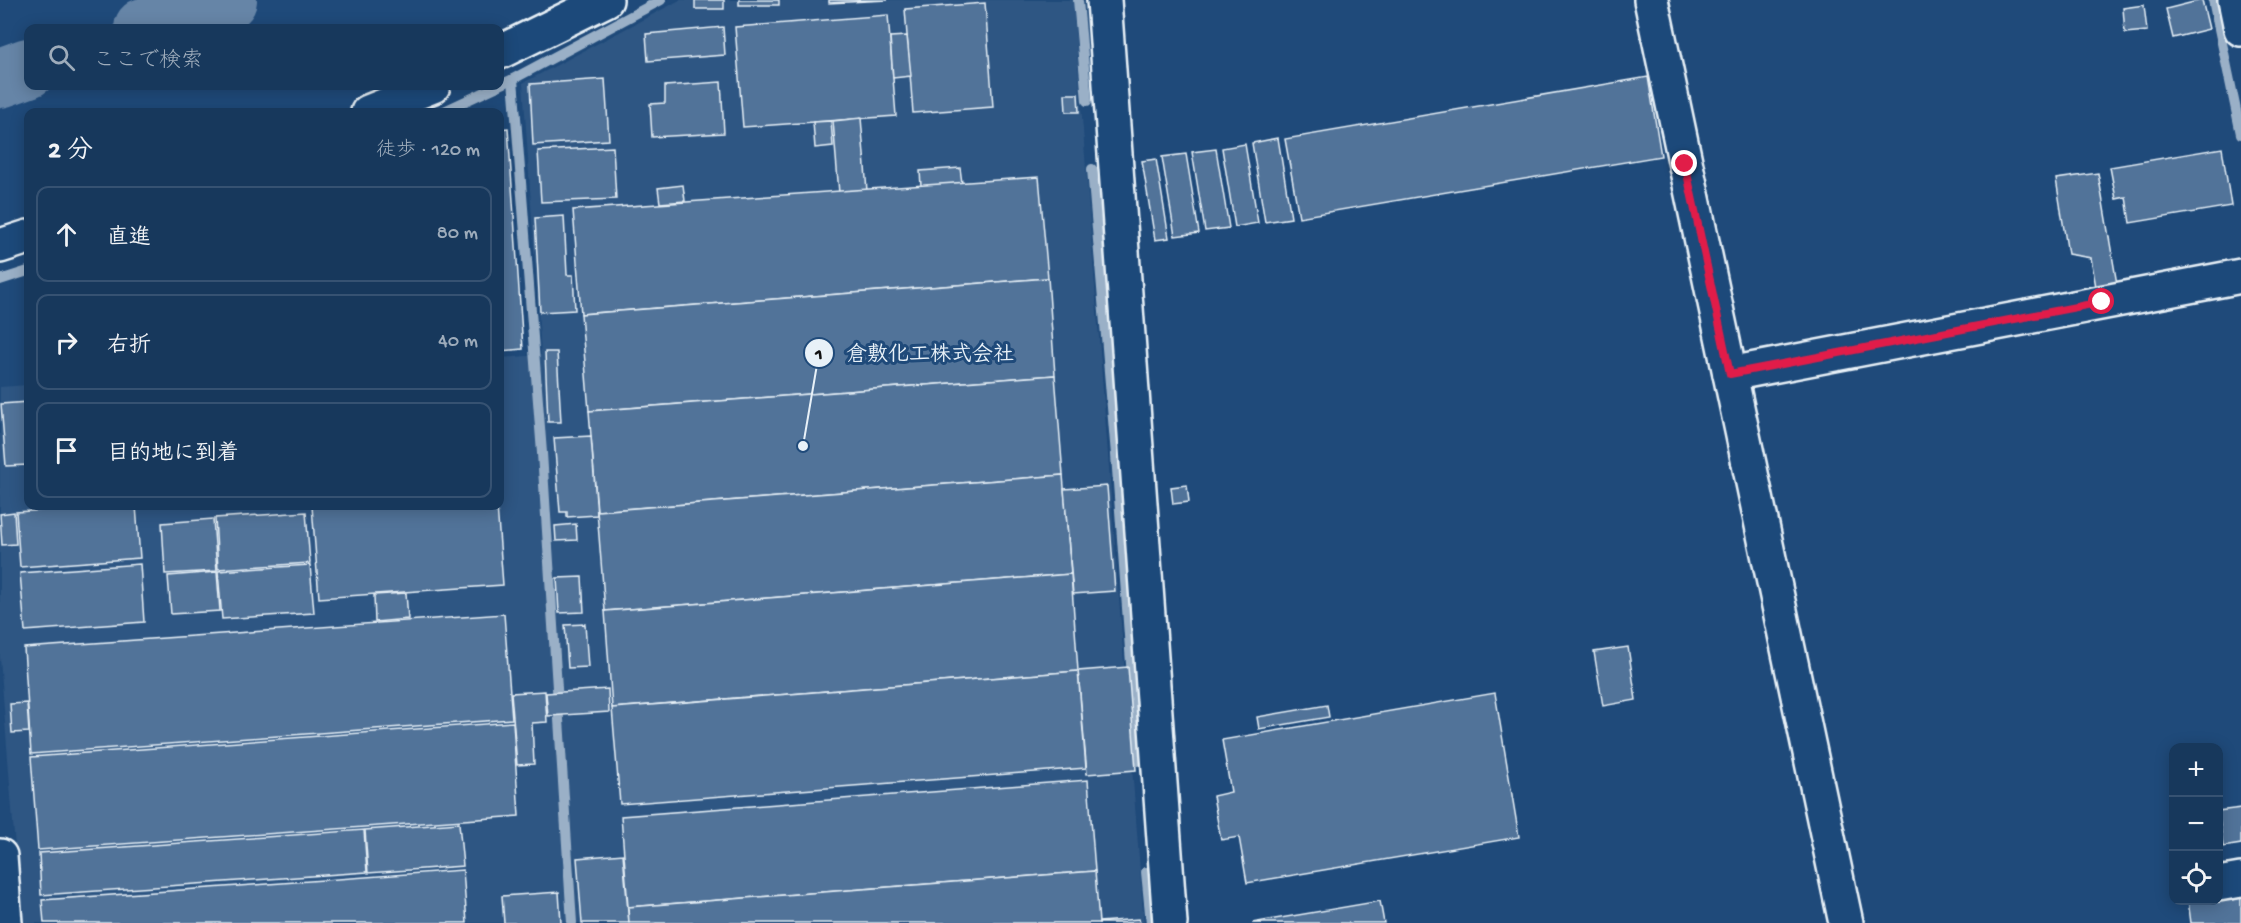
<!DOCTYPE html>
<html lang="ja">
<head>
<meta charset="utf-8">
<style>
  :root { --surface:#17385c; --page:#203f62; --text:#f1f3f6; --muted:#9eacbb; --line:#365272 }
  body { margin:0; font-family:"Gochi Hand","Klee One",sans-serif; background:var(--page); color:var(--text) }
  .controls { position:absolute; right:18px; bottom:18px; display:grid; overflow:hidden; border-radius:12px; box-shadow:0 3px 15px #0003 }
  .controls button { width:54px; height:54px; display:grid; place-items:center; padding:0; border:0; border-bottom:2px solid var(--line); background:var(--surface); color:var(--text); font:30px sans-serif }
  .stop { position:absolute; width:18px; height:18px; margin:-14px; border:4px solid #e11d48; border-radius:50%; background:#fff }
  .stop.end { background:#e11d48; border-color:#fff; box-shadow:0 2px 6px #0008 }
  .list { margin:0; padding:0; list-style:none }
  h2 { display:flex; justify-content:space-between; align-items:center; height:78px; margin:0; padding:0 24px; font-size:26px }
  h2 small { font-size:20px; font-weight:400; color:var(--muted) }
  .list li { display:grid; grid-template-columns:39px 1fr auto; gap:18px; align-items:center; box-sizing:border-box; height:96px; margin:0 12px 12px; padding:0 12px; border:2px solid var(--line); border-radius:12px }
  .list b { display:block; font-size:22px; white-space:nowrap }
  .list em { font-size:20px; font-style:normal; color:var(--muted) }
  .icon { flex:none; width:33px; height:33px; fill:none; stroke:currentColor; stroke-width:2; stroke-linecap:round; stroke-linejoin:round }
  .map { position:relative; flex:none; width:2241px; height:923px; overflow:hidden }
  .search { position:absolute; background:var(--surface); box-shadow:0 3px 15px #0003; left:24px; top:24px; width:480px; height:66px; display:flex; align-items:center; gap:15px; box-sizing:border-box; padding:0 21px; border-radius:12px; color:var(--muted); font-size:22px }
  .panel { position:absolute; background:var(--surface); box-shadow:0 3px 15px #0003; left:24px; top:108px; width:480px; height:402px; border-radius:12px }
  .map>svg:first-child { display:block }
</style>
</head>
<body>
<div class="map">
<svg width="2241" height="923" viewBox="0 0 2241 923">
  <rect width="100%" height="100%" fill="#1f4a7a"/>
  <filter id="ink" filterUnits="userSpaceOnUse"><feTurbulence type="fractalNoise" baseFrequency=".0167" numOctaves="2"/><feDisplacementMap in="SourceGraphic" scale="12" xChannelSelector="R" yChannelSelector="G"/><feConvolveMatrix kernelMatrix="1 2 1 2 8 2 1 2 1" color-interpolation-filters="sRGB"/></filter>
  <g filter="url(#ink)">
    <polygon fill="#2e5683" points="680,0 1073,0 1144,923 21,923 0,658 0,387 28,385 28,506 500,506 500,358 541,355 523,83"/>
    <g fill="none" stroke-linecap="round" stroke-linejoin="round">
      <g stroke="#9ab0c7" stroke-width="10">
        <polyline points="1078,0 1087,101"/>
        <polyline points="2213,0 2241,134"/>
        <polyline points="513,79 542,453 572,923"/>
        <polyline points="442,112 513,79 661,0"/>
        <polyline points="1092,169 1116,455 1138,761"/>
        <polyline points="0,280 28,271"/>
        <polyline points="1146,872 1151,923"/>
      </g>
      <g stroke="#6685a7" stroke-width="60">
        <polyline points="144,28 227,0"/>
        <polyline points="0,78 28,68"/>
      </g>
    </g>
    <g fill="#517399" stroke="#e8f1f8" stroke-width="1.5">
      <rect x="695" y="0" width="29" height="9"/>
      <rect x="739" y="0" width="40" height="5"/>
      <polygon points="829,0 888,0 829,3"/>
      <polygon points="2202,0 2209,29 2173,38 2166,9"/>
      <polygon points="985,3 993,107 913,113 905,9"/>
      <polygon points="2144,5 2147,31 2125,33 2123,8"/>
      <polygon points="888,15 896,116 743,127 735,27"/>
      <polygon points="723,27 725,55 648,61 646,34"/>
      <polygon points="907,36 911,76 893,78 890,37"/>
      <polygon points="1648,77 1661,156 1299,217 1285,139"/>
      <polygon points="605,79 609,140 533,145 530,84"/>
      <polygon points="721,82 724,133 652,137 650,104 665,103 665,86"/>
      <polygon points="1065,94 1078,94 1079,112 1066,112"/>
      <polygon points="861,118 867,191 839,193 833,121"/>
      <polygon points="831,121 833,146 815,148 813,122"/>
      <polygon points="508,128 523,349 500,351 500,129"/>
      <polygon points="1278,138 1291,218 1265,222 1252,143"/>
      <polygon points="1245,144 1258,223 1235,227 1222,148"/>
      <polygon points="613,147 616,199 541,202 538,151"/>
      <polygon points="2222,148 2231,206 2130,223 2126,197 2116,199 2110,167"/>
      <polygon points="1216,149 1229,228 1205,231 1192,152"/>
      <polygon points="1186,154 1199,233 1175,236 1162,157"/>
      <polygon points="1156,159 1169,238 1155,240 1142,161"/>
      <polygon points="960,168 962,183 921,186 920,171"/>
      <polygon points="2098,173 2117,284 2096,287 2091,258 2068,254 2056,179"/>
      <polygon points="1039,177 1048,278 581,314 573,210"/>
      <polygon points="683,185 685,201 660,203 658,188"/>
      <polygon points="564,216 567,275 573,275 575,310 540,312 535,218"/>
      <polygon points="1048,278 1055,375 589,411 581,314"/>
      <polygon points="545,352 557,352 561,422 548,422"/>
      <polygon points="1055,375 1063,475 597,511 589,411"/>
      <polygon points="28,402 28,465 6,466 1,404"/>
      <polygon points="591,436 597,515 567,517 567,512 560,512 554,438"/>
      <polygon points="1063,475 1071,574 605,611 597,511"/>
      <polygon points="1187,485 1189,502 1173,504 1171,487"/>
      <polygon points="1107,486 1115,591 1073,594 1064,489"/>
      <polygon points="103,506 136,506 140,558 20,567 16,512"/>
      <polygon points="312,506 497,506 503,585 319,598"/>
      <polygon points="14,512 16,544 2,545 0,514"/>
      <polygon points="306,512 310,563 218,569 215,518"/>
      <polygon points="213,519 217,571 165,574 162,523"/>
      <polygon points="576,524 577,540 556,541 555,526"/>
      <polygon points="140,564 144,622 25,631 20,573"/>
      <polygon points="310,565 314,613 222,619 218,571"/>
      <polygon points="217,572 220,611 171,614 168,576"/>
      <polygon points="1071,574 1078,671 612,708 605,611"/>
      <polygon points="582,577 584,612 559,613 557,578"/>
      <polygon points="406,593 408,619 375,622 374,595"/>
      <polygon points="504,614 512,719 31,754 24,648"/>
      <polygon points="585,624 588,667 568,668 565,625"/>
      <polygon points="1628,647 1636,700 1603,706 1594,652"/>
      <polygon points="1128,667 1136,770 1087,774 1078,671"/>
      <polygon points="1078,671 1086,768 620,804 612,708"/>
      <polygon points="608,689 609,712 548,716 546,693"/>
      <polygon points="545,691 547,722 532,723 534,764 517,765 511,693"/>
      <polygon points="1495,693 1519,837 1247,883 1239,837 1221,840 1213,796 1231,792 1222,740"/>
      <polygon points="27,703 29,732 12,733 10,704"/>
      <polygon points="1327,705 1329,717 1259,729 1257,717"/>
      <polygon points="513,722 519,816 38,850 31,757"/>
      <polygon points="1088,780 1095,871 628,907 621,816"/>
      <polygon points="2241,808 2241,844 2223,847 2218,811"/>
      <polygon points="459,823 463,866 368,873 365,830"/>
      <polygon points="364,830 367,872 41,895 39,853"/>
      <polygon points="623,854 629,923 582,923 577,858"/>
      <polygon points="463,870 467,923 44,923 42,900"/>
      <polygon points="1095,871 1099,923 629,923 628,907"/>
      <polygon points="559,892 561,923 504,923 502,896"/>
      <polygon points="2241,893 2241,923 2191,923 2188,900 2218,900 2218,896"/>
      <polygon points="1380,901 1384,923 1252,923"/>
      <polygon points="1139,919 1140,923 1099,923 1099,922"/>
    </g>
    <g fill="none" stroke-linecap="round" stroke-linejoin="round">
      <defs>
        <g id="street">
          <polyline points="1104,0 1170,923"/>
          <polyline points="1651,0 1846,923"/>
          <polyline points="2235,0 2241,29"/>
          <polyline points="1730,374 2241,276"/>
          <polyline points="0,856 5,923"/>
          <polyline points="2218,884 2241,880"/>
        </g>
        <g id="secondary">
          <polyline points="500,52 606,0"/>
          <polyline points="368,112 433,86"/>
          <polyline points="0,246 28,237"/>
        </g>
      </defs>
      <use href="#street" stroke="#e8f1f8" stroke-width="38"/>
      <use href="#secondary" stroke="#e8f1f8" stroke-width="38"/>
      <use href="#street" stroke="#1f4a7a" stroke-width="33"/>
      <use href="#secondary" stroke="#1f4a7a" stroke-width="33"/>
    </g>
  </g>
  <g fill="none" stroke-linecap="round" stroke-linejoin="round" filter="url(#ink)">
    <polyline stroke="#e11d48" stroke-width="8" points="1685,164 1730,374 2102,302"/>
  </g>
  <path fill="none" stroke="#e8f1f8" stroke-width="2" d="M803 446L819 353"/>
  <g fill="#e8f1f8" stroke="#1f4a7a" stroke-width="2">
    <circle cx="803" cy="446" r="6"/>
    <circle cx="819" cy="353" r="15"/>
  </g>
  <g font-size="18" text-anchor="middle" font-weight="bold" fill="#111">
    <text x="819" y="359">1</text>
  </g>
  <g font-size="21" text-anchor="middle" font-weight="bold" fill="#e8f1f8" stroke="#1f4a7a" stroke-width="6" stroke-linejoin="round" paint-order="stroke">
    <text x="930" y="360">倉敷化工株式会社</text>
  </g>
</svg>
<div class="controls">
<button>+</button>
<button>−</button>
<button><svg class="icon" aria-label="locate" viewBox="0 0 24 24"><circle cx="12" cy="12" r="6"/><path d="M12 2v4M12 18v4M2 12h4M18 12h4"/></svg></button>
</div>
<div class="stop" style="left:2102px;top:302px"></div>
<div class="stop end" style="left:1685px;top:164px"></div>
<div class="search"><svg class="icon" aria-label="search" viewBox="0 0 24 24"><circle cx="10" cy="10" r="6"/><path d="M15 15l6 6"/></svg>ここで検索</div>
<section class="panel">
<h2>2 分<small>徒歩 · 120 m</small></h2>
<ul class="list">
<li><svg class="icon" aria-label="ahead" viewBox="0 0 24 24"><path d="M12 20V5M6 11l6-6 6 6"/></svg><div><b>直進</b></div><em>80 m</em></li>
<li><svg class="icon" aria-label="right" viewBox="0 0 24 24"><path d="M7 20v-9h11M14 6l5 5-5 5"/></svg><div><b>右折</b></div><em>40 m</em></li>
<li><svg class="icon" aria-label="arrive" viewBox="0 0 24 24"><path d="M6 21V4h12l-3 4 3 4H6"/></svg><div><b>目的地に到着</b></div></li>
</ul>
</section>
</div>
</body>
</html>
